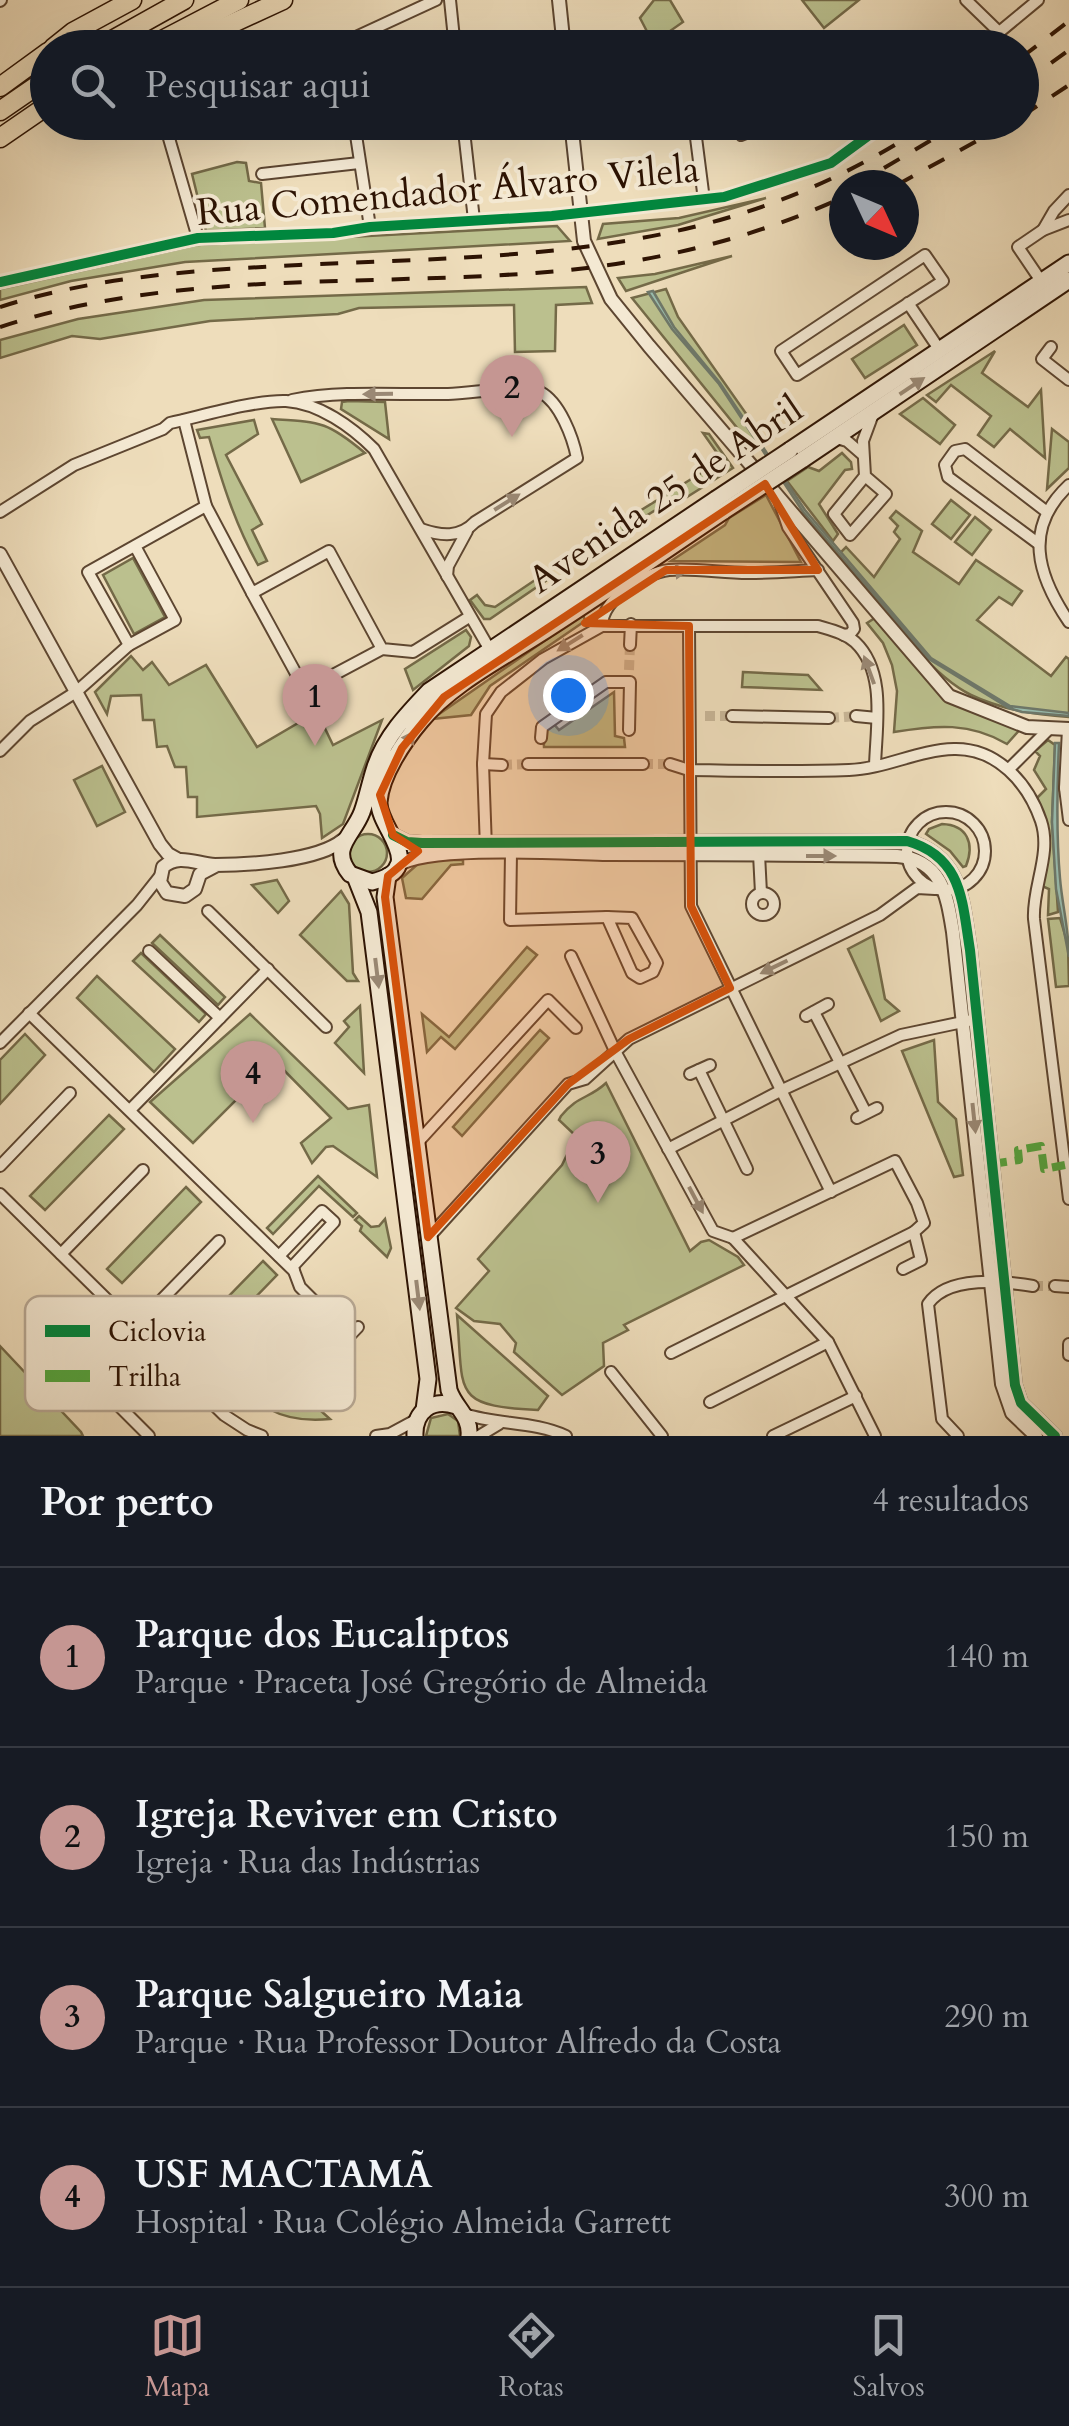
<!DOCTYPE html>
<html lang="pt">
<head>
<meta charset="utf-8">
<style>
  :root { --surface:#171b24; --page:#20242c; --text:#f1f3f6; --muted:#9ea1a6; --line:#363941; --accent:#c59692 }
  body { margin:0; font-family:Cardo,serif; background:var(--page); color:var(--text) }
  .compass { position:absolute; left:829px; top:170px; width:90px; height:90px; border-radius:50%; background:var(--surface); box-shadow:0 10px 40px #0002; rotate:134deg }
  .you { position:absolute; left:568px; top:695px; width:35px; height:35px; margin:-25px; border:8px solid #fff; border-radius:50%; background:#1a73e8; box-shadow:0 0 0 15px #1a73e833 }
  .badge { display:grid; place-items:center; width:65px; height:65px; border-radius:50%; background:var(--accent); color:#111; font-size:32px; font-weight:700 }
  .pin { position:absolute; translate:-50% -82px; filter:drop-shadow(0 2px 5px #0008) }
  .pin::after { content:''; position:absolute; top:52px; width:35px; height:30px; background:inherit; clip-path:polygon(0 0,100% 0,50% 100%) }
  .list { margin:0; padding:0; list-style:none }
  h2 { display:flex; justify-content:space-between; align-items:center; height:130px; margin:0; padding:0 40px; font-size:42px }
  h2 small { font-size:32px; font-weight:400; color:var(--muted) }
  .list li { display:grid; grid-template-columns:65px 1fr auto; gap:30px; align-items:center; box-sizing:border-box; height:180px; padding:0 40px; border-top:2px solid var(--line) }
  .list b { display:block; font-size:38px; white-space:nowrap }
  .list p { margin:0; font-size:32px; white-space:nowrap; color:var(--muted) }
  .list em { font-size:32px; font-style:normal; color:var(--muted) }
  .icon { flex:none; width:55px; height:55px; fill:none; stroke:currentColor; stroke-width:2; stroke-linecap:round; stroke-linejoin:round }
  .map { position:relative; flex:none; width:1069px; height:1436px; overflow:hidden }
  .search { position:absolute; background:var(--surface); box-shadow:0 10px 40px #0002; left:30px; right:30px; top:30px; height:110px; display:flex; align-items:center; gap:25px; box-sizing:border-box; padding:0 35px; border-radius:55px; color:var(--muted); font-size:38px }
  .sheet { height:850px; background:var(--surface) }
  nav { display:flex; justify-content:space-around; align-items:center; box-sizing:border-box; height:140px; border-top:2px solid var(--line); background:var(--surface); font-size:28px; color:var(--muted) }
  nav a { display:grid; justify-items:center; gap:5px }
  nav .on { color:var(--accent) }
  .map>svg:first-child { display:block }
</style>
</head>
<body>
<div class="map">
<svg width="1069" height="1436" viewBox="0 0 1069 1436">
  <rect width="100%" height="100%" fill="#edb"/>
  <filter id="stains"><feTurbulence type="fractalNoise" baseFrequency=".002" numOctaves="4"/><feColorMatrix values="0 0 0 0 .2 0 0 0 0 .09 0 0 0 0 .02 0 0 0 .5 -.17"/></filter>
  <radialGradient id="worn" r=".72"><stop offset=".6" stop-color="#630" stop-opacity="0"/><stop offset="1" stop-color="#630" stop-opacity=".3"/></radialGradient>
  <g fill="#bbc08e" stroke="#746a48" stroke-width="2.5">
    <polygon points="654,0 670,0 683,22 653,43 640,18"/>
    <polygon points="802,0 859,0 824,28"/>
    <polygon points="237,162 246,163 249,181 261,183 265,228 206,231 192,174"/>
    <polygon points="766,198 678,225 598,239 603,224 679,218"/>
    <polygon points="557,226 570,241 185,262 71,281 0,300 0,289 197,245"/>
    <polygon points="732,256 626,291 618,278 655,274"/>
    <polygon points="586,287 592,303 556,305 555,351 515,352 514,305 359,308 338,314 210,321 100,339 72,336 0,358 0,340 78,319 204,300"/>
    <polygon points="666,289 678,317 766,442 755,450 632,298"/>
    <polygon points="904,325 917,345 865,378 852,359"/>
    <polygon points="995,351 982,373 1028,407 1041,390 1045,458 1010,429 994,447 978,435 991,416 951,385 936,402 927,395"/>
    <polygon points="923,398 955,425 940,444 900,414"/>
    <polygon points="349,401 385,402 389,439 341,409 342,402"/>
    <path d="M 272,419 C 320,422 327,421 365,453 L 301,482 Z"/>
    <path d="M 254,420 L 258,434 L 226,455 L 262,524 L 252,530 L 267,561 L 258,565 C 235,524 222,482 209,437 L 200,438 L 197,430 Z"/>
    <polygon points="1052,429 1069,442 1069,468 1047,489"/>
    <polygon points="703,433 709,434 733,468 668,509 654,511 614,536 609,530 722,460"/>
    <polygon points="842,453 851,462 852,469 845,470 819,504 838,534 833,541 787,481 808,467 819,471"/>
    <polygon points="766,495 801,562 671,561 725,525 729,518"/>
    <polygon points="951,500 970,515 951,539 932,524"/>
    <path d="M 896,511 L 922,531 L 913,552 L 959,584 L 976,560 L 1022,591 L 1012,605 L 999,597 L 977,620 L 1051,676 L 1066,657 L 1069,659 L 1069,717 C 1035,715 1002,710 971,695 C 924,672 873,595 839,554 L 846,547 L 874,577 L 900,539 L 894,532 L 898,526 L 890,518 Z"/>
    <polygon points="975,517 991,530 972,555 955,542"/>
    <polygon points="133,558 165,617 134,634 103,575"/>
    <polygon points="544,574 547,580 490,619 484,619 470,600 477,595 485,605 495,607"/>
    <polygon points="583,614 585,621 490,686 471,715 432,719"/>
    <path d="M 875,618 L 944,699 L 1024,725 L 1007,744 C 970,722 936,725 894,732 L 897,691 L 892,665 L 883,643 L 867,623 Z"/>
    <polygon points="466,630 471,637 469,646 413,690 405,669"/>
    <polygon points="131,656 143,670 152,662 169,685 206,665 257,747 317,712 333,745 382,720 343,824 322,838 320,814 316,806 197,817 197,797 188,797 186,767 175,767 167,746 157,747 154,720 143,720 141,695 111,696 107,714 95,692"/>
    <polygon points="743,672 808,675 821,690 742,687"/>
    <polygon points="614,692 615,736 624,738 625,747 544,747 543,730 553,723 559,730"/>
    <polygon points="1048,740 1055,745 1052,822 1058,912 1048,915 1049,889 1042,886 1048,852 1036,799 1046,789 1034,770 1040,756 1035,751"/>
    <polygon points="102,766 125,812 97,826 74,780"/>
    <path d="M 942,824 C 967,825 975,843 966,866 L 963,867 L 950,851 L 926,834 L 929,829 Z"/>
    <circle cx="368" cy="853" r="19"/>
    <polygon points="432,860 463,860 463,864 451,865 422,899 406,898 402,878 419,863"/>
    <polygon points="277,880 289,901 278,913 252,885"/>
    <polygon points="341,891 349,904 353,973 358,981 347,981 300,935"/>
    <polygon points="1060,918 1068,945 1069,986 1056,987 1048,919"/>
    <polygon points="160,935 225,997 218,1005 152,943"/>
    <polygon points="873,936 885,999 899,1011 881,1021 848,949"/>
    <polygon points="527,947 537,955 455,1049 441,1037 427,1052 422,1014 449,1037"/>
    <polygon points="141,953 206,1014 199,1022 133,961"/>
    <polygon points="97,976 175,1049 154,1072 77,998"/>
    <polygon points="360,1006 364,1073 335,1043 349,1027 344,1021"/>
    <polygon points="250,1014 348,1109 369,1105 377,1177 333,1146 326,1147 312,1163 301,1143 331,1118 275,1061 193,1143 150,1102"/>
    <polygon points="540,1030 549,1038 462,1136 453,1127"/>
    <polygon points="25,1034 45,1055 0,1104 0,1060"/>
    <polygon points="934,1040 938,1102 956,1119 963,1175 954,1177 902,1051"/>
    <path d="M 606,1083 L 690,1251 L 701,1242 L 709,1240 L 738,1257 L 744,1265 L 624,1325 L 628,1330 L 603,1343 L 604,1366 L 562,1395 L 514,1352 L 516,1343 L 500,1324 L 474,1321 L 456,1308 L 489,1271 L 478,1259 L 562,1165 L 576,1136 L 559,1120 L 561,1116 C 578,1095 589,1099 606,1083 Z"/>
    <polygon points="109,1115 124,1129 45,1210 30,1196"/>
    <polygon points="318,1176 357,1213 353,1217 319,1186 273,1234 267,1228"/>
    <polygon points="186,1187 201,1202 122,1283 107,1269"/>
    <polygon points="359,1216 371,1227 379,1226 385,1219 391,1248 387,1257 360,1231 362,1226 355,1220"/>
    <polygon points="263,1261 277,1275 219,1335 212,1331 191,1352 166,1328 168,1325 185,1341"/>
    <path d="M 457,1315 L 548,1396 L 538,1410 C 450,1406 464,1393 457,1315 Z"/>
    <polygon points="0,1346 81,1432 83,1436 0,1436"/>
    <path d="M 301,1374 L 309,1381 L 300,1392 L 330,1419 C 310,1421 287,1419 269,1409 Z"/>
    <polygon points="448,1414 458,1421 460,1436 426,1436 431,1418"/>
  </g>
  <g fill="#99bcae" stroke="#6e786a" stroke-width="2.5">
    <polygon points="653,291 674,327 720,383 805,510 931,658 1010,706 1069,713 1069,716 1022,712 1009,708 929,659 803,512 719,384 672,329 648,292"/>
    <path d="M 1055,743 L 1059,743 C 1057,788 1056,833 1060,878 C 1062,904 1069,930 1069,957 L 1056,889 L 1052,822 Z"/>
  </g>
  <g fill="none" stroke-linecap="round" stroke-linejoin="round">
    <g stroke="#c7b596" stroke-width="10" stroke-dasharray="10 5" stroke-linecap="butt">
      <polyline points="629,670 630,645"/>
      <polyline points="705,716 732,716"/>
      <polyline points="829,718 856,716"/>
      <polyline points="643,764 670,764"/>
      <polyline points="502,765 528,764"/>
      <polyline points="1033,1286 1055,1286"/>
    </g>
    <defs>
      <g id="minor">
        <polyline points="450,0 455,48"/>
        <polyline points="966,0 999,32"/>
        <polyline points="0,1 1,0"/>
        <polyline points="332,48 436,0"/>
        <polyline points="980,48 1038,0"/>
        <polyline points="177,122 166,128 198,238"/>
        <polyline points="354,122 370,227"/>
        <polyline points="463,122 474,220"/>
        <polyline points="694,122 704,200"/>
        <polyline points="737,122 741,135 774,122"/>
        <polyline points="262,174 359,163"/>
        <polyline points="1043,230 1054,211 1069,195"/>
        <polygon points="925,255 943,281 797,375 781,351"/>
        <polyline points="1041,281 1018,247 1043,230 1069,220"/>
        <polyline points="0,282 198,238 333,233 370,227 552,216 724,197 831,163 887,122"/>
        <polyline points="908,303 939,349"/>
        <polyline points="1051,347 1042,359 1069,380"/>
        <path d="M 292,400 C 343,390 396,395 448,394 C 471,394 522,383 540,392 C 560,402 573,438 577,458 L 475,522 C 460,538 441,536 421,529"/>
        <polyline points="184,420 206,506 252,593"/>
        <polyline points="836,438 847,441 862,454"/>
        <polyline points="865,476 886,494 850,535 834,514 865,476 863,441 873,414"/>
        <path d="M 1069,485 C 1023,528 1037,575 1069,622"/>
        <polyline points="780,503 788,527 853,623 854,629 850,634 844,635"/>
        <path d="M 0,512 L 74,465 L 163,429 L 170,423 C 202,416 255,400 286,401 C 319,403 352,427 374,449 L 490,650"/>
        <polyline points="1039,544 948,477 945,465 955,451 965,449 1047,512"/>
        <polyline points="135,546 175,620 129,645 88,572 206,506"/>
        <polyline points="447,576 448,566 467,531"/>
        <path d="M 602,626 C 602,599 644,573 669,570 C 695,568 722,573 748,573 C 771,573 795,571 818,570"/>
        <polyline points="689,626 691,906 831,1192"/>
        <polyline points="630,645 631,624"/>
        <polyline points="382,649 305,690 252,593 329,551 382,649 413,652 469,617"/>
        <polyline points="732,716 829,718"/>
        <polyline points="856,716 877,718"/>
        <polyline points="1068,729 1065,788 1069,790"/>
        <polyline points="541,738 542,727 606,682 630,682 629,730"/>
        <polyline points="0,751 30,721 76,692 129,645"/>
        <polyline points="483,764 502,765"/>
        <polyline points="528,764 643,764"/>
        <path d="M 670,764 L 689,770 C 742,771 796,772 849,770 C 884,769 918,750 954,749 C 997,748 1028,783 1041,821 C 1052,854 1032,887 1034,919 L 1069,1199"/>
        <polyline points="1010,768 1050,728"/>
        <polyline points="1065,788 1069,820"/>
        <circle cx="946" cy="851" r="39"/>
        <path d="M 486,848 L 483,764 L 486,714 L 501,692 L 543,659 L 602,626 L 818,626 C 831,630 845,633 855,642 C 887,672 876,727 875,766"/>
        <polyline points="511,853 510,920 607,917"/>
        <polyline points="759,854 761,893"/>
        <circle cx="763" cy="904" r="11"/>
        <polyline points="208,911 326,1027"/>
        <polygon points="607,917 632,918 657,963 653,972 640,978 632,973"/>
        <polyline points="149,951 220,1018"/>
        <polyline points="571,956 616,1053 713,1231 733,1238"/>
        <polyline points="814,1012 866,1113"/>
        <polyline points="29,1013 294,1271 300,1287 349,1336"/>
        <polyline points="806,1016 828,1004"/>
        <polyline points="0,1043 137,905 160,876"/>
        <polyline points="699,1070 747,1169"/>
        <polyline points="690,1074 710,1065"/>
        <polyline points="130,1110 268,969"/>
        <polyline points="857,1118 877,1108"/>
        <polyline points="418,1142 548,1000 576,1028"/>
        <polyline points="668,1149 782,1090 901,1035 977,1019"/>
        <polyline points="0,1166 70,1093"/>
        <polyline points="0,1194 224,1415 247,1430 262,1436"/>
        <polyline points="429,1237 568,1084 585,1079 629,1039 880,915 917,888 935,889"/>
        <polyline points="733,1238 895,1161 917,1203 924,1223 914,1232 921,1260 903,1269"/>
        <polyline points="733,1238 828,1342 875,1436"/>
        <polyline points="61,1254 143,1170"/>
        <polyline points="279,1256 322,1211 334,1222 293,1266 294,1271"/>
        <polyline points="1055,1286 1069,1287"/>
        <polyline points="135,1327 219,1241"/>
        <polyline points="1069,1344 1069,1355"/>
        <polyline points="671,1353 914,1232"/>
        <polyline points="331,1355 358,1327"/>
        <polyline points="611,1372 662,1436"/>
        <polyline points="211,1402 310,1299"/>
        <polyline points="710,1402 828,1342"/>
        <path d="M 464,1414 C 498,1425 534,1421 566,1436"/>
        <polyline points="149,1436 102,1389 150,1342"/>
        <polyline points="376,1436 390,1434 416,1420"/>
        <polyline points="479,1436 499,1424"/>
        <polyline points="773,1436 856,1396"/>
        <path d="M 958,1436 L 942,1419 L 928,1304 C 948,1275 1002,1281 1033,1286"/>
      </g>
      <g id="tertiary">
        <polyline points="559,0 564,48"/>
        <polyline points="571,122 584,241 611,299 649,346 949,696 1027,727 1069,729"/>
        <polyline points="0,554 160,844 168,854 177,859"/>
        <path d="M 393,835 L 407,842 L 422,843 L 907,841 C 963,857 962,902 970,950 L 1015,1385 L 1021,1403 L 1055,1436"/>
        <path d="M 217,865 L 200,874 L 195,889 L 185,896 L 167,893 L 160,882 L 163,867 C 179,853 196,864 215,865 C 248,865 318,861 343,840"/>
        <path d="M 396,866 C 428,844 563,853 607,854 C 704,854 801,854 897,856 C 942,860 947,895 953,932 L 1002,1384 L 1012,1413 L 1036,1436"/>
      </g>
      <g id="secondary">
        <polyline points="790,450 1069,263"/>
        <polyline points="802,460 1069,280"/>
        <path d="M 716,499 L 429,691 C 407,714 385,737 375,767 C 370,782 367,798 362,812 C 353,836 329,848 350,874 L 372,882 C 430,868 378,829 379,802 C 381,775 404,741 421,721 C 450,686 494,663 532,639 C 597,598 660,554 724,511"/>
        <path d="M 388,876 L 385,897 L 449,1390 C 455,1408 471,1416 469,1436"/>
        <polyline points="356,879 369,912 428,1379 424,1410"/>
        <path d="M 415,1436 C 414,1411 432,1398 456,1406"/>
      </g>
      <g id="trunk">
        <polyline points="53,48 73,32 132,0"/>
        <polyline points="98,48 184,0"/>
        <polyline points="147,48 239,0"/>
        <polyline points="179,48 283,0"/>
        <polyline points="0,87 48,52"/>
        <polyline points="0,111 48,78"/>
        <polyline points="0,138 48,105"/>
      </g>
    </defs>
    <use href="#minor" stroke="#5d4631" stroke-width="14"/>
    <use href="#tertiary" stroke="#5d4631" stroke-width="16"/>
    <use href="#secondary" stroke="#2d1303" stroke-width="19"/>
    <use href="#trunk" stroke="#2d1303" stroke-width="21"/>
    <use href="#minor" stroke="#f4e9d3" stroke-width="10"/>
    <use href="#tertiary" stroke="#f4e9d3" stroke-width="12"/>
    <use href="#secondary" stroke="#f4e9d3" stroke-width="15"/>
    <use href="#trunk" stroke="#edb" stroke-width="18"/>
    <g stroke="#2d1303" stroke-width="4" stroke-dasharray="18 18" stroke-linecap="butt">
      <polyline points="1022,57 1069,21"/>
      <polyline points="1022,84 1069,50"/>
      <polyline points="1022,116 1069,85"/>
      <polyline points="884,168 962,122"/>
      <polyline points="897,185 1011,122"/>
      <path d="M 0,307 C 97,276 198,270 299,265 C 533,254 727,259 931,122"/>
      <path d="M 0,327 C 179,268 373,288 558,271 C 657,262 754,238 844,197"/>
    </g>
    <defs>
      <g id="secondary-bridge">
        <polyline points="716,499 790,450"/>
        <polyline points="724,511 802,460"/>
      </g>
    </defs>
    <use href="#secondary-bridge" stroke="#2d1303" stroke-width="19" stroke-linecap="butt"/>
    <use href="#secondary-bridge" stroke="#f4e9d3" stroke-width="15"/>
    <polyline stroke="#54a840" stroke-width="8" stroke-dasharray="15 8" stroke-linecap="butt" points="992,1164 1019,1160 1018,1150 1041,1146 1044,1169 1065,1165"/>
    <defs>
      <g id="cycleway">
        <polyline points="0,282 198,238 333,233 370,227 552,216 724,197 831,163 887,122"/>
        <path d="M 393,835 L 407,842 L 422,843 L 907,841 C 963,857 962,902 970,950 L 1015,1385 L 1021,1403 L 1055,1436"/>
      </g>
    </defs>
    <use href="#cycleway" stroke="#f4e9d3" stroke-width="16"/>
    <use href="#cycleway" stroke="#00873e" stroke-width="10"/>
  </g>
  <defs><path id="oneway-solid" d="M-6-.8H1V-3.2L6.5 0L1 3.2V.8H-6Z" transform="scale(2.5)"/></defs>
  <g fill="#9a8975">
    <use href="#oneway-solid" transform="translate(912 386) rotate(-34)"/>
    <use href="#oneway-solid" transform="translate(378 394) rotate(179)"/>
    <use href="#oneway-solid" transform="translate(507 502) rotate(-32)"/>
    <use href="#oneway-solid" transform="translate(673 572) rotate(-5)"/>
    <use href="#oneway-solid" transform="translate(570 643) rotate(148)"/>
    <use href="#oneway-solid" transform="translate(869 670) rotate(-110)"/>
    <use href="#oneway-solid" transform="translate(406 744) rotate(-57)"/>
    <use href="#oneway-solid" transform="translate(821 856)"/>
    <use href="#oneway-solid" transform="translate(774 967) rotate(154)"/>
    <use href="#oneway-solid" transform="translate(377 973) rotate(83)"/>
    <use href="#oneway-solid" transform="translate(974 1118) rotate(84)"/>
    <use href="#oneway-solid" transform="translate(696 1200) rotate(62)"/>
    <use href="#oneway-solid" transform="translate(418 1295) rotate(83)"/>
  </g>
  <path fill="#d5520b" fill-opacity="0.2" stroke="#d5520b" stroke-width="8" stroke-linejoin="round" d="M 765,484 L 818,570 L 666,570 L 585,623 L 689,626 L 691,906 L 730,988 L 629,1039 L 568,1084 L 428,1237 L 385,897 L 388,876 L 418,851 L 393,835 L 380,795 L 402,748 L 444,697 Z"/>
  <g text-anchor="middle" stroke-width="8" stroke-linejoin="round" paint-order="stroke">
    <g font-size="38" fill="#2d1303" stroke="#f4e9d3">
      <text transform="translate(448 190) rotate(-5)" y="13">Rua Comendador Álvaro Vilela</text>
      <text transform="translate(665 494) rotate(-34)" y="13">Avenida 25 de Abril</text>
    </g>
  </g>
  <rect x="25" y="1296" width="330" height="115" rx="15" fill="#f4e9d3" stroke="#b8a995" stroke-width="2.5"/>
  <rect x="45" y="1325" width="45" height="12" fill="#00873e"/>
  <rect x="45" y="1370" width="45" height="12" fill="#54a840"/>
  <g font-size="28" fill="#2d1303">
    <text x="108" y="1341">Ciclovia</text>
    <text x="108" y="1386">Trilha</text>
  </g>
  <rect width="100%" height="100%" filter="url(#stains)"/>
  <rect width="100%" height="100%" fill="url(#worn)"/>
</svg>
<svg class="compass" viewBox="-18 -18 36 36"><path d="M0-13l5 13h-10z" fill="#e53935"/><path d="M0 13l5-13h-10z" fill="#9ea1a6"/></svg>
<div class="you"></div>
<div class="pin badge" style="left:315px;top:746px">1</div>
<div class="pin badge" style="left:512px;top:437px">2</div>
<div class="pin badge" style="left:598px;top:1203px">3</div>
<div class="pin badge" style="left:253px;top:1123px">4</div>
<div class="search"><svg class="icon" aria-label="search" viewBox="0 0 24 24"><circle cx="10" cy="10" r="6"/><path d="M15 15l6 6"/></svg>Pesquisar aqui</div>
</div>
<section class="sheet">
<h2>Por perto<small>4 resultados</small></h2>
<ul class="list">
<li><span class="badge">1</span><div><b>Parque dos Eucaliptos</b><p>Parque · Praceta José Gregório de Almeida</p></div><em>140 m</em></li>
<li><span class="badge">2</span><div><b>Igreja Reviver em Cristo</b><p>Igreja · Rua das Indústrias</p></div><em>150 m</em></li>
<li><span class="badge">3</span><div><b>Parque Salgueiro Maia</b><p>Parque · Rua Professor Doutor Alfredo da Costa</p></div><em>290 m</em></li>
<li><span class="badge">4</span><div><b>USF MACTAMÃ</b><p>Hospital · Rua Colégio Almeida Garrett</p></div><em>300 m</em></li>
</ul>
</section>
<nav>
<a class="on"><svg class="icon" aria-label="map" viewBox="0 0 24 24"><path d="M3 6l6-2 6 2 6-2v14l-6 2-6-2-6 2zM9 4v14M15 6v14"/></svg>Mapa</a>
<a><svg class="icon" aria-label="directions" viewBox="0 0 24 24"><path d="M12 3l9 9-9 9-9-9zM9 14v-3h6M13 9l2 2-2 2"/></svg>Rotas</a>
<a><svg class="icon" aria-label="saved" viewBox="0 0 24 24"><path d="M7 4h10v16l-5-4-5 4z"/></svg>Salvos</a>
</nav>
</body>
</html>
